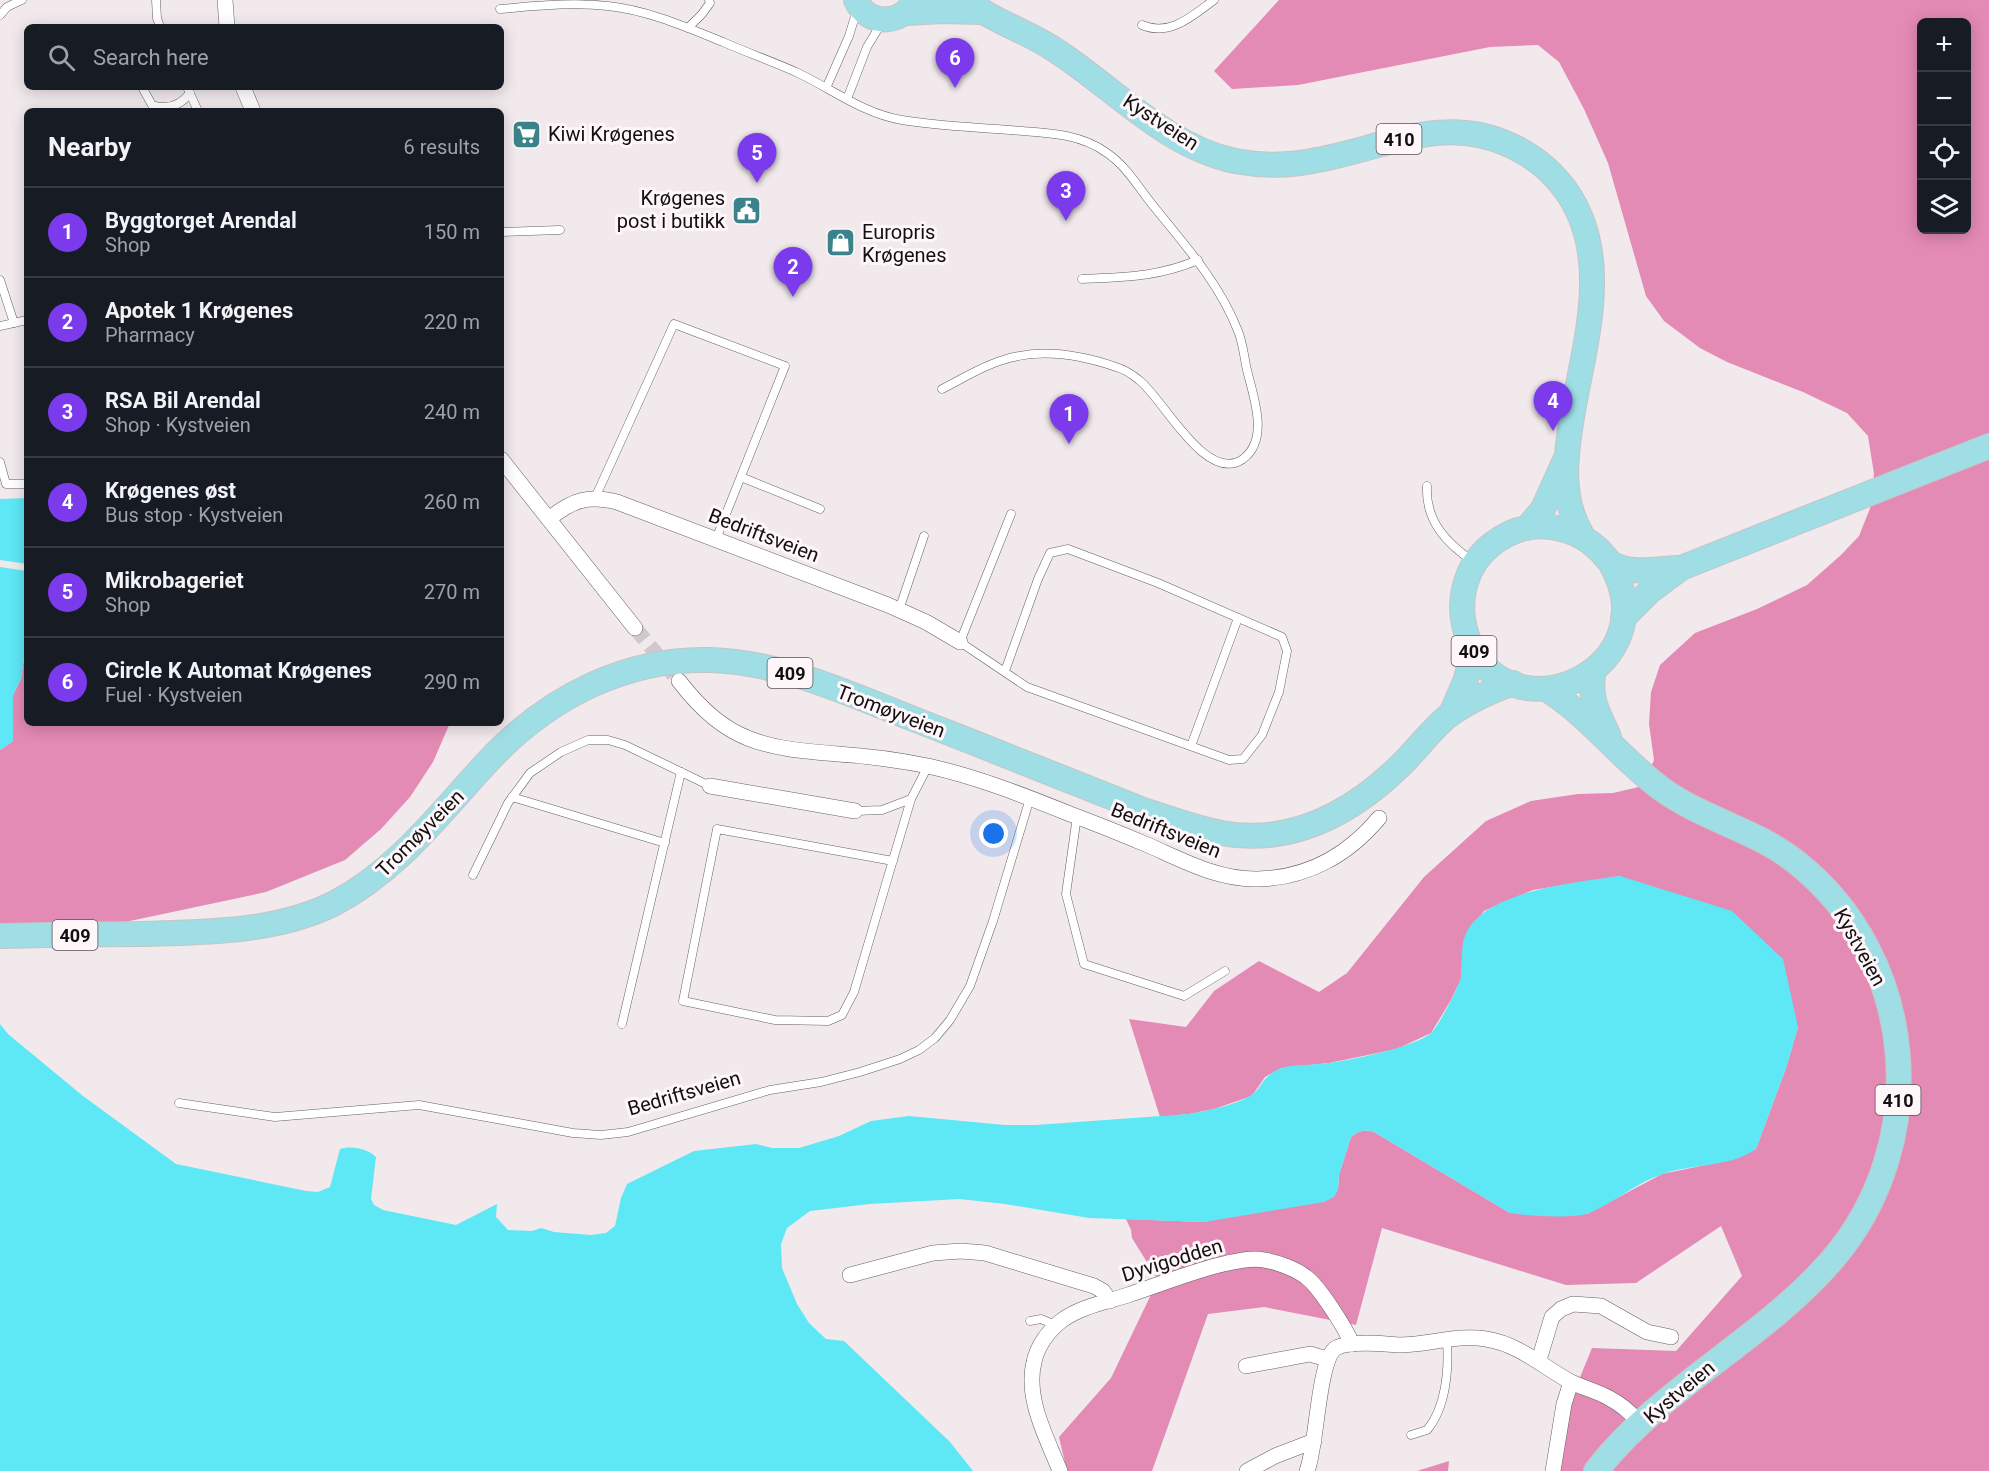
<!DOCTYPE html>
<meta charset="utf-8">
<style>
body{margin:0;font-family:Roboto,sans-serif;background:#242831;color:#f1f3f6}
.controls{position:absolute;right:18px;top:18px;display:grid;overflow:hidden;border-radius:9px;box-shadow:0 3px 15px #0003}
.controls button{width:54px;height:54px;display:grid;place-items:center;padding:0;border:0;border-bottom:2px solid #363941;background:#171b24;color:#f1f3f6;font:30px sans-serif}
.you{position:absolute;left:994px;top:834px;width:21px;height:21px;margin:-15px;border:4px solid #fff;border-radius:50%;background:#1a73e8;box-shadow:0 0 0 9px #1a73e833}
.badge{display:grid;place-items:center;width:39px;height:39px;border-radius:50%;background:#7c3aed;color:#fff;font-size:20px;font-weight:700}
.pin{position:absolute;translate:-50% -50px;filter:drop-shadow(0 2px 3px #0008)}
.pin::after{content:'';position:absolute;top:32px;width:21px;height:18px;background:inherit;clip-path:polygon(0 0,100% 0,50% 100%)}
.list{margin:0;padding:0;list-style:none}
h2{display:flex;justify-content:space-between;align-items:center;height:78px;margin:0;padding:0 24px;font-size:26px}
h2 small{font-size:20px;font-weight:400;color:#9ea1a6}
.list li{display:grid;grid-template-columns:39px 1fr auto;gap:18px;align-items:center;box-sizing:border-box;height:90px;padding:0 24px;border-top:2px solid #363941}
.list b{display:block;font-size:22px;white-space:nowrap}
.list p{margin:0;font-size:20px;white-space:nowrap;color:#9ea1a6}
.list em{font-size:20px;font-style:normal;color:#9ea1a6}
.icon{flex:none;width:33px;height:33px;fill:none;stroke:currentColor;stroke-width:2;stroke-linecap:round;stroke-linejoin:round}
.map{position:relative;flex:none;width:1989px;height:1471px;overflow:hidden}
.search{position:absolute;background:#171b24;box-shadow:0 3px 15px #0003;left:24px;top:24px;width:480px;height:66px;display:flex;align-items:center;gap:15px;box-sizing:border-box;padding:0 21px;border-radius:9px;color:#9ea1a6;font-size:22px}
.panel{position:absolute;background:#171b24;box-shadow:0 3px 15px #0003;left:24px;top:108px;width:480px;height:618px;border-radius:9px}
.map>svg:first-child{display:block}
.forest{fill:#e38ab5;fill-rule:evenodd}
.water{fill:#5ee7f5}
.pier{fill:#f1e9ec}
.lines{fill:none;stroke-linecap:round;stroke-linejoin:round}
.street-tunnel{stroke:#d0c8cb;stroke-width:15;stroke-dasharray:15 8;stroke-linecap:butt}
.lane-casing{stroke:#665f62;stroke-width:9}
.street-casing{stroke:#665f62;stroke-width:16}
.primary-casing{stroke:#c6c5c6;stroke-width:26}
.lane{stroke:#fff;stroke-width:8}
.street{stroke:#fff;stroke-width:15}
.primary{stroke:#9fdee5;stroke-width:24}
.labels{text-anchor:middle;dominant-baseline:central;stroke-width:6;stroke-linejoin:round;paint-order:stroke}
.shield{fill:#fff6fa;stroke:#595456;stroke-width:1.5}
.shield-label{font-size:18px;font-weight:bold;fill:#120f10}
.street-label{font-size:20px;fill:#120f10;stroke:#fff6fa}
.poi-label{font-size:20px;fill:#120f10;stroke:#fff6fa;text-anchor:start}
</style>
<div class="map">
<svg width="1989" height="1471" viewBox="0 0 1989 1471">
<rect width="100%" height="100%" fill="#f1e9ec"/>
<!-- forest -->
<g class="forest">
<path d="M1279 0H1989V1471H1556L1574 1392 1592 1348 1676 1351 1742 1276 1721 1226 1636 1283 1566 1285 1382 1228 1356 1325 1264 1307 1208 1314 1152 1471H1067L1059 1437 1111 1378 1158 1280 1132 1238 1131 1230 1126 1219 1204 1222 1338 1190 1339 1175 1351 1137C1358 1131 1364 1129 1374 1132L1510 1213 1587 1214 1662 1174 1730 1160 1756 1149 1786 1068 1798 1027 1620 876 1533 890 1484 911 1464 939 1461 979 1451 1000 1431 1033 1397 1049 1329 1063 1281 1068 1265 1077 1254 1093 1249 1097 1214 1109 1189 1114 1160 1117 1129 1019 1186 1027 1214 991 1259 961 1319 992 1347 973 1424 877 1486 821 1531 801 1578 794 1613 793 1643 786 1654 760 1649 724 1651 692 1660 665 1695 633 1757 609 1807 585 1841 555 1859 536 1871 506 1874 474 1868 436 1847 413 1803 392 1727 362 1700 348 1664 321 1646 296 1608 163 1584 109 1559 62 1538 45 1490 47 1298 85 1232 89 1214 71ZM1922 22H1966V230H1922Z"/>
<polygon points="27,636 27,723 450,723 433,762 410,797 381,829 345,860 266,892 111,925 0,932 0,750 13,741 13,695 21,679"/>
<polygon points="1449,1461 1448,1471 1417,1471"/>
</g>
<!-- water -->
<g class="water">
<polygon points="27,498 27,636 21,679 13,695 13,741 0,750 0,499"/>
<path d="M1620 876 1732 911 1783 959 1798 1027 1786 1068 1756 1149C1729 1168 1693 1163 1663 1174 1637 1182 1614 1203 1589 1213 1575 1219 1526 1216 1510 1213L1374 1132C1365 1129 1358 1131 1351 1137L1339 1175 1338 1190 1334 1197 1324 1202 1204 1222 1089 1218 1005 1204 959 1199 870 1204 810 1211 787 1228 781 1244 782 1268 797 1304 809 1323 826 1339 844 1341 950 1442 973 1471H0V1024L8 1034 83 1096 176 1164 306 1191 318 1192 330 1187 340 1149C352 1145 368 1149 376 1157L371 1199 374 1205 383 1210 456 1225 497 1204 496 1217 508 1230 532 1231 541 1228 554 1232 591 1235 606 1233 615 1226 621 1198 627 1184 694 1151 756 1144 772 1148H799L839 1136 871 1121 909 1116 1005 1125H1036L1189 1114C1209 1110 1233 1106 1250 1096 1262 1089 1261 1077 1279 1069 1294 1063 1314 1066 1329 1063 1351 1060 1417 1047 1432 1032 1440 1023 1460 986 1461 976 1462 964 1461 950 1464 939 1477 891 1578 882 1620 876Z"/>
</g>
<!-- pier -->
<polygon class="pier" points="0,560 27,564 27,571 0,567"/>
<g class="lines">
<!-- street-tunnel -->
<polyline class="street-tunnel" points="635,628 679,681"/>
<defs>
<g id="lane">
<polyline points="156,0 157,18 160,27"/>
<path d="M500 9C536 6 572 2 608 6 647 10 686 27 723 42 748 53 774 62 798 73 832 89 864 114 902 120 937 126 974 127 1009 130 1043 133 1078 132 1107 153 1125 165 1137 185 1151 203 1183 243 1219 282 1238 331 1243 343 1244 357 1247 370 1253 396 1270 439 1243 459 1206 485 1163 398 1139 380 1133 375 1123 369 1116 367 1081 355 1039 348 1003 360 982 366 962 379 942 389"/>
<polyline points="0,15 7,7 22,0"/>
<path d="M1142 25C1170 37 1192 16 1214 0"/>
<polyline points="688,28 702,14 710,3 709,0"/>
<polyline points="827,86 849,36 857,10"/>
<path d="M142 87 152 105C167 110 180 106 190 93"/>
<polyline points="187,87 198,111"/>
<polyline points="847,99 867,47 881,24"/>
<polyline points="501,232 560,230"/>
<path d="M1082 279C1124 277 1158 277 1198 260"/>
<polyline points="0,280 14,323"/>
<polyline points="0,326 27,320"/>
<polyline points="0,462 6,484 27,484"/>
<polyline points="741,477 820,509"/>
<path d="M1427 486C1425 521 1447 544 1474 562"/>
<polyline points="595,498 674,324 785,366 716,539"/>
<polyline points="899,610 924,536"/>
<polyline points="1005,671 1038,579 1050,553 1068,549 1158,583 1282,637 1287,651 1279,692 1262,735 1243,759 1229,760 1027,687 960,642 1011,514"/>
<polyline points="1191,746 1238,618"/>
<polyline points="512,797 665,843"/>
<polyline points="855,811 882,810 911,799 928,766"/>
<polyline points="1077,816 1066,894 1084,964 1184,996 1225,971"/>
<polyline points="893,861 717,829 683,1001 775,1020 828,1021 842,1015 854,992 911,799"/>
<polyline points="473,875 508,803 530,773 561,752 588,740 608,740 625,745 710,786"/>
<polyline points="622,1024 681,772"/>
<polyline points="179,1103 275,1117 419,1105 573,1133 601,1135 628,1132 770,1090 821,1082 860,1072 900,1059 919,1050 935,1038 950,1020 970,986 993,921 1030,798"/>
<polyline points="1030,1321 1041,1319 1055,1325"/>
<path d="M1411 1435 1427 1430C1446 1408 1449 1369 1447 1341"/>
</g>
<g id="street">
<polyline points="225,0 227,27"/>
<polyline points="243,87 253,111"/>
<polyline points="501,459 635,628"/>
<path d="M549 519C572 500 588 495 617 502L888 605 926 622 960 642"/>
<path d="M679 681C727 743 764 748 838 754 868 756 898 760 928 766 977 777 1023 795 1070 814 1097 824 1124 835 1150 846 1184 861 1219 880 1258 879 1307 878 1348 855 1379 818"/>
<polyline points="710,786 855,811"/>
<polyline points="850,1275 933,1253 961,1251 985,1253 1094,1286 1103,1291 1110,1301"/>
<polyline points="1539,1360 1552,1317 1561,1309 1573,1304 1601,1306 1647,1332 1671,1337"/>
<polyline points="1246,1366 1310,1354 1327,1359"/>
<path d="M1060 1471C1047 1438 1025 1399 1034 1362 1037 1347 1048 1331 1061 1321 1079 1307 1106 1302 1128 1295 1158 1285 1188 1273 1219 1265 1232 1262 1251 1257 1264 1260 1277 1262 1296 1269 1306 1277 1319 1286 1346 1329 1352 1344"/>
<polyline points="1247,1471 1275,1456 1314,1441"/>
<path d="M1307 1471C1317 1447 1318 1359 1336 1348 1349 1340 1384 1344 1399 1345 1428 1345 1457 1334 1486 1339 1519 1344 1543 1367 1571 1382 1583 1388 1597 1391 1609 1398 1621 1404 1632 1414 1641 1424"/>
<polyline points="1553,1471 1564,1404 1571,1382"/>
</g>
<g id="primary">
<path d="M856 0C868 27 902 25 915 0"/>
<path d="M967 0C992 21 1024 30 1052 48 1111 85 1164 146 1235 161 1262 166 1290 166 1317 160 1384 148 1444 113 1512 146 1533 156 1553 172 1567 192 1613 259 1584 344 1572 417 1565 459 1560 499 1583 537"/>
<polyline points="906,13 943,11 981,12"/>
<polyline points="1527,528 1543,509 1564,462"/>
<path d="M1611 564C1669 666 1518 739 1471 646 1461 624 1459 602 1467 579 1476 552 1503 531 1531 527 1555 524 1580 532 1598 549 1603 553 1608 562 1614 565 1634 575 1659 568 1681 568"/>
<polyline points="1623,618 1650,591 1681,568 1989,446"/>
<path d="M1594 670C1588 698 1598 712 1609 737"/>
<path d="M1546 689C1590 716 1621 760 1663 790 1705 820 1756 830 1796 862 1918 958 1933 1143 1832 1260 1763 1340 1661 1387 1596 1471"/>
<polyline points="1451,714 1466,679 1473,650"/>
<path d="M0 936C47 935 93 934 140 934 203 932 274 933 333 904 401 869 443 808 495 754 552 696 627 658 710 660 782 662 849 694 916 720 993 750 1070 781 1146 811 1171 819 1195 828 1221 833 1293 846 1354 812 1404 762 1419 747 1435 725 1452 713 1471 700 1491 691 1513 683"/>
</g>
</defs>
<!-- lane casing -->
<use href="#lane" class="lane-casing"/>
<!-- street casing -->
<use href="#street" class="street-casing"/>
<!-- primary casing -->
<use href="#primary" class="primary-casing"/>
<!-- lane -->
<use href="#lane" class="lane"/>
<!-- street -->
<use href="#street" class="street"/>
<!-- primary -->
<use href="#primary" class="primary"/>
</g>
<!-- icons -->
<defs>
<symbol id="supermarket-square" viewBox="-11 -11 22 22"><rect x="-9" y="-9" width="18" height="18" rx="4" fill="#3b838a" stroke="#fff6fa"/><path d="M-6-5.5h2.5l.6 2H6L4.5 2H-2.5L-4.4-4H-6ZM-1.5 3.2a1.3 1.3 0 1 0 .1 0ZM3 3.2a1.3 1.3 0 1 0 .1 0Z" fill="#fff"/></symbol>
<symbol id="civic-square" viewBox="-11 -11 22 22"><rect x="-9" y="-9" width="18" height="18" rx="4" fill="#3b838a" stroke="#fff6fa"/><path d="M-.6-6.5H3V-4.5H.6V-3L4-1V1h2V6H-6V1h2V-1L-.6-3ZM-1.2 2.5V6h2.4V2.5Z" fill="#fff"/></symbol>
<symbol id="shop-square" viewBox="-11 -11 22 22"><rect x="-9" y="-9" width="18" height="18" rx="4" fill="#3b838a" stroke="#fff6fa"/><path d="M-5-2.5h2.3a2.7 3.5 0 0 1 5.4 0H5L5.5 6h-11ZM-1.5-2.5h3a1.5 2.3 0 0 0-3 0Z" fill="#fff"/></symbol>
</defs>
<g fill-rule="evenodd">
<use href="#supermarket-square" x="510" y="118" width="33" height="33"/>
<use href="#civic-square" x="730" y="194" width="33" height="33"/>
<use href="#shop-square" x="824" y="226" width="33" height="33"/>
</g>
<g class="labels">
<!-- shield labels -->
<g class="shield">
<rect x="1376.5" y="124" width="45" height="30" rx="4.5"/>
<rect x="1451.5" y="636" width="45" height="30" rx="4.5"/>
<rect x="767.5" y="658" width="45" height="30" rx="4.5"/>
<rect x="52.5" y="920" width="45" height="30" rx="4.5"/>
<rect x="1875.5" y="1085" width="45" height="30" rx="4.5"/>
</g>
<g class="shield-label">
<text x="1399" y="139">410</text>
<text x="1474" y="651">409</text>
<text x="790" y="673">409</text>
<text x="75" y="935">409</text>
<text x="1898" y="1100">410</text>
</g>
<!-- street labels -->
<g class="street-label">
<text transform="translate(1161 122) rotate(33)">Kystveien</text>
<text transform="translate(764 535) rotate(21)">Bedriftsveien</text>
<text transform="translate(891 711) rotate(21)">Tromøyveien</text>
<text transform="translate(1166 830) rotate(22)">Bedriftsveien</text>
<text transform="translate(420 833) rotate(-45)">Tromøyveien</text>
<text transform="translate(1860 947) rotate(61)">Kystveien</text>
<text transform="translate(684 1093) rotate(-16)">Bedriftsveien</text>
<text transform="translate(1172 1260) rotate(-17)">Dyvigodden</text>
<text transform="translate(1679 1392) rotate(-40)">Kystveien</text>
</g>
<!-- poi labels -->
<g class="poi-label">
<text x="548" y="134">Kiwi Krøgenes</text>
<text x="725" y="198" text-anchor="end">Krøgenes<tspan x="725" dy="23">post i butikk</tspan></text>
<text x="862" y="232">Europris<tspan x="862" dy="23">Krøgenes</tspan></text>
</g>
</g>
</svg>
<div class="controls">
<button>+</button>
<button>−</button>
<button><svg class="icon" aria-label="locate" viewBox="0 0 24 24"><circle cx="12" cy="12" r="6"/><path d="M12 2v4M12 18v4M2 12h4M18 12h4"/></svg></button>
<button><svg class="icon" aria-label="layers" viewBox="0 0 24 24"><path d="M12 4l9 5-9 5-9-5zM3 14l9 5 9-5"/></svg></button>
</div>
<div class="you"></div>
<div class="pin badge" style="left:1069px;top:444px">1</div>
<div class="pin badge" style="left:793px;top:297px">2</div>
<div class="pin badge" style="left:1066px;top:221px">3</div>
<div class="pin badge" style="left:1553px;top:431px">4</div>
<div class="pin badge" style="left:757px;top:183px">5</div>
<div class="pin badge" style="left:955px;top:88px">6</div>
<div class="search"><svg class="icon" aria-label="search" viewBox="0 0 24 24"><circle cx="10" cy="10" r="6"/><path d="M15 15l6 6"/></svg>Search here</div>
<section class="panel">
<h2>Nearby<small>6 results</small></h2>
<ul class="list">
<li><span class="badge">1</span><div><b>Byggtorget Arendal</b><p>Shop</p></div><em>150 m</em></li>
<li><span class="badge">2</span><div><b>Apotek 1 Krøgenes</b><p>Pharmacy</p></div><em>220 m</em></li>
<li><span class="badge">3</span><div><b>RSA Bil Arendal</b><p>Shop · Kystveien</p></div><em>240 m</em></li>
<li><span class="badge">4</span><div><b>Krøgenes øst</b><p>Bus stop · Kystveien</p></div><em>260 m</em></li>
<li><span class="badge">5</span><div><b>Mikrobageriet</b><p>Shop</p></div><em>270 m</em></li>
<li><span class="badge">6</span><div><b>Circle K Automat Krøgenes</b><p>Fuel · Kystveien</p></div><em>290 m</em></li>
</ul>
</section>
</div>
